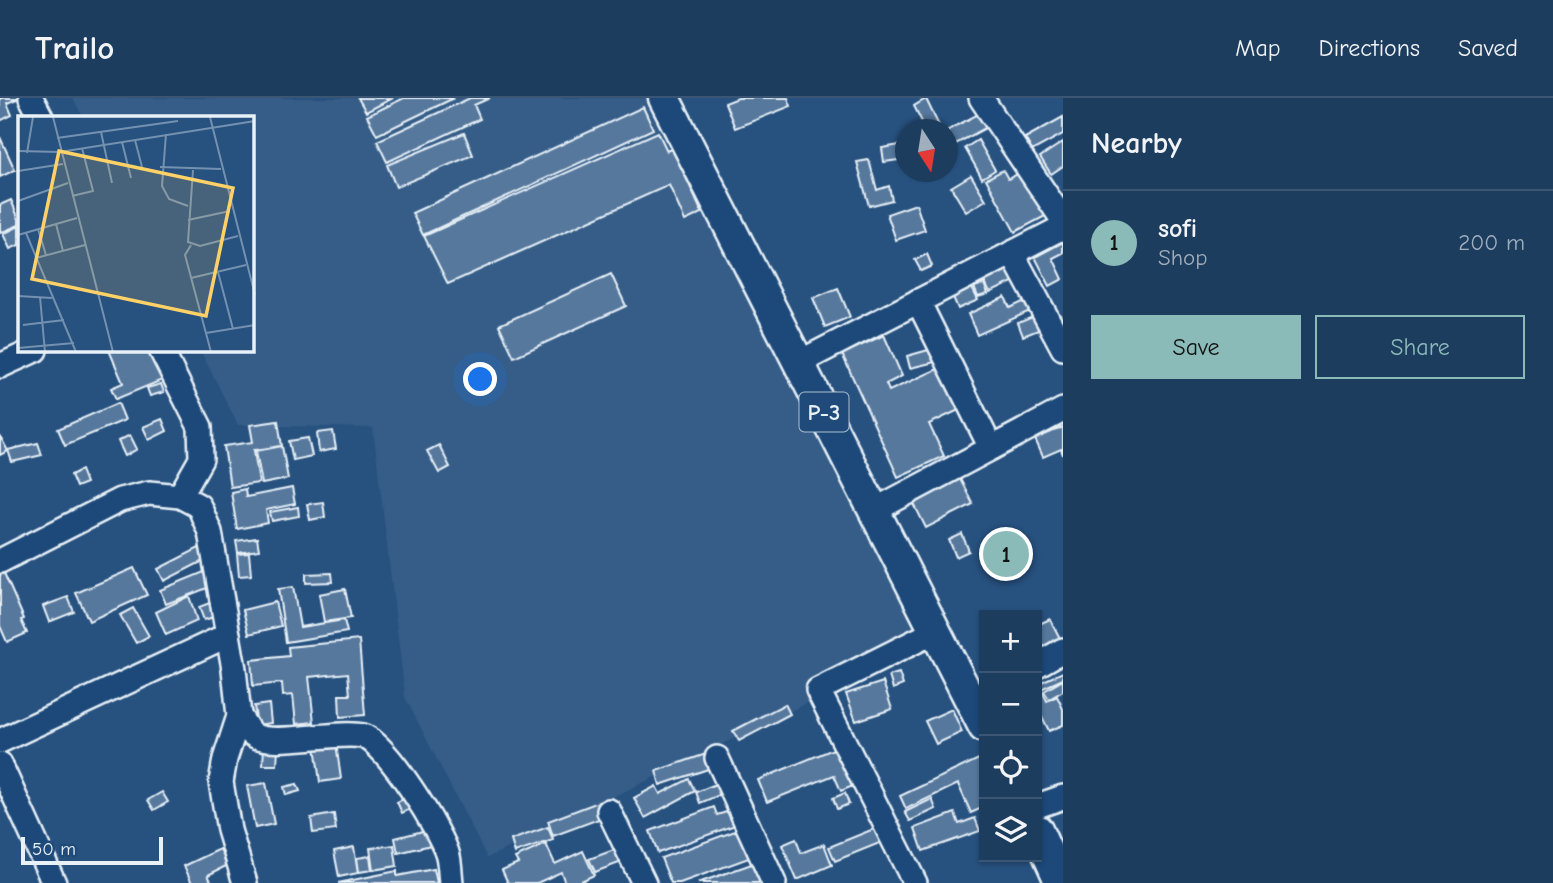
<!DOCTYPE html>
<meta charset="utf-8">
<style>
body{margin:0;font-family:"Comic Neue",sans-serif;background:#2a4868;color:#f1f3f6}
.controls{position:absolute;right:21px;bottom:21px;display:grid;overflow:hidden;border-radius:0px;box-shadow:0 2px 5px #0004}
.controls button{width:63px;height:63px;display:grid;place-items:center;padding:0;border:0;border-bottom:2px solid #3b5674;background:#1d3d5f;color:#f1f3f6;font:35px sans-serif}
.compass{position:absolute;left:895px;top:21px;width:63px;height:63px;border-radius:50%;background:#1d3d5f;box-shadow:0 2px 5px #0004;rotate:168deg}
.scale{position:absolute;left:21px;bottom:18px;width:142px;box-sizing:border-box;padding-left:7px;border:4px solid #e8f1f8;border-top:0;font-size:19px;line-height:24px;white-space:nowrap;color:#e8f1f8;-webkit-text-stroke:5px #1f4a7a;paint-order:stroke}
.you{position:absolute;left:481px;top:282px;width:24px;height:24px;margin:-18px;border:5px solid #fff;border-radius:50%;background:#1a73e8;box-shadow:0 0 0 10px #1a73e833}
.badge{display:grid;place-items:center;width:46px;height:46px;border-radius:50%;background:#8bbbb9;color:#111;font-size:23px;font-weight:700}
.pin{position:absolute;translate:-50% -50%;border:4px solid #fff;box-shadow:0 2px 7px #0006}
.list{margin:0;padding:0;list-style:none}
h2{display:flex;justify-content:space-between;align-items:center;height:91px;margin:0;padding:0 28px;font-size:30px}
h2 small{font-size:23px;font-weight:400;color:#a0aebd}
.list li{display:grid;grid-template-columns:46px 1fr auto;gap:21px;align-items:center;box-sizing:border-box;height:105px;padding:0 28px;border-top:2px solid #3b5674}
.list b{display:block;font-size:26px;white-space:nowrap}
.list p{margin:0;font-size:23px;white-space:nowrap;color:#a0aebd}
.list em{font-size:23px;font-style:normal;color:#a0aebd}
.actions{display:flex;gap:14px;padding:21px 28px}
.actions a{flex:1;padding:16px 0;border:2px solid #8bbbb9;border-radius:0px;text-align:center;font-size:24px;color:#8bbbb9}
.actions .main{background:#8bbbb9;color:#111}
.icon{flex:none;width:38px;height:38px;fill:none;stroke:currentColor;stroke-width:2;stroke-linecap:round;stroke-linejoin:round}
.map{position:relative;flex:none;width:1063px;height:785px;overflow:hidden}
header{display:flex;align-items:center;gap:42px;box-sizing:border-box;height:98px;padding:0 35px;background:#1d3d5f;border-bottom:2px solid #3b5674}
header strong{font-size:33px}
nav{display:flex;gap:38px;margin-inline-start:auto;font-size:24px}
main{display:flex}
aside{flex:1;background:#1d3d5f}
.map>svg:first-child{display:block}
.built{fill:#355d88}
.building{fill:#57789d;stroke:#e8f1f8;stroke-width:2}
.lines{fill:none;stroke-linecap:round;stroke-linejoin:round}
.minor-casing{stroke:#e8f1f8;stroke-width:28}
.major-casing{stroke:#e8f1f8;stroke-width:35}
.minor{stroke:#1f4a7a;stroke-width:23}
.major{stroke:#1f4a7a;stroke-width:30}
.labels{text-anchor:middle;dominant-baseline:central;stroke-width:6;stroke-linejoin:round;paint-order:stroke}
.shield{fill:#1f4a7a;stroke:#acbfd2;stroke-width:2}
.shield-label{font-size:23px;font-weight:bold;fill:#e8f1f8}
.inset-road{fill:none;stroke:#7491af;stroke-width:2}
.view{fill:#ffd166;fill-opacity:0.15;stroke:#ffd166;stroke-width:3.5}
.inset-edge{fill:none;stroke:#e8f1f8;stroke-width:3.5}
</style>
<header>
<strong>Trailo</strong>
<nav><a>Map</a><a>Directions</a><a>Saved</a></nav>
</header>
<main>
<div class="map">
<svg width="1063" height="785" viewBox="0 0 1063 785">
<rect width="100%" height="100%" fill="#27517f"/>
<filter id="ink" filterUnits="userSpaceOnUse"><feTurbulence type="fractalNoise" baseFrequency=".0143" numOctaves="2"/><feDisplacementMap in="SourceGraphic" scale="14" xChannelSelector="R" yChannelSelector="G"/><feConvolveMatrix kernelMatrix="1 2 1 2 8 2 1 2 1" color-interpolation-filters="sRGB"/></filter>
<g filter="url(#ink)">
<!-- built -->
<polygon class="built" points="73,0 666,0 931,545 487,760 405,599 373,330 238,327 200,252 252,252 252,19 83,19"/>
<!-- building -->
<g class="building">
<polygon points="0,0 19,0 7,5 12,17 0,23"/>
<polygon points="358,0 393,0 366,14"/>
<polygon points="404,0 454,0 377,37 367,18"/>
<polygon points="470,0 490,0 474,7 480,21 387,64 377,43"/>
<polygon points="738,0 788,0 791,8 735,30 725,5"/>
<polygon points="926,1 941,32 926,32 914,8"/>
<polygon points="643,9 653,31 423,137 412,115"/>
<polygon points="984,13 991,27 954,47 952,43 948,45 948,32"/>
<polygon points="1063,19 1063,36 1032,53 1025,40"/>
<polygon points="658,34 667,53 673,50 702,115 685,123 669,87 448,186 424,138"/>
<polygon points="464,35 473,57 396,89 387,67"/>
<polygon points="0,39 15,72 0,79"/>
<polygon points="978,42 995,72 982,80 965,50"/>
<polygon points="1063,44 1063,68 1051,76 1040,59"/>
<polygon points="906,46 906,61 884,64 882,50"/>
<polygon points="869,62 877,92 889,88 892,102 869,108 857,64"/>
<polygon points="1027,71 1051,115 1015,134 986,81 1003,72 1008,81"/>
<polygon points="971,77 986,102 966,114 951,89"/>
<polygon points="11,102 19,121 19,127 0,135 0,107"/>
<polygon points="916,106 925,132 896,142 887,116"/>
<polygon points="19,128 19,147 10,151 3,136"/>
<polygon points="1063,144 1063,155 1053,160 1063,181 1050,188 1035,159"/>
<polygon points="927,156 932,168 921,173 915,162"/>
<polygon points="1014,169 1019,181 990,195 984,183"/>
<polygon points="611,176 626,208 514,259 499,227"/>
<polygon points="984,186 988,196 978,199 974,189"/>
<polygon points="838,190 850,219 825,229 813,200"/>
<polygon points="972,190 978,202 958,211 953,199"/>
<polygon points="1005,199 1010,210 1025,203 1030,213 977,237 968,216"/>
<polygon points="1035,218 1041,231 1023,238 1018,225"/>
<polygon points="884,237 902,278 886,286 889,293 942,269 959,312 929,326 944,358 898,379 842,256"/>
<polygon points="932,251 935,264 910,270 907,258"/>
<polygon points="109,252 158,252 167,280 116,301 111,290 123,285"/>
<polygon points="161,286 164,294 150,298 147,290"/>
<polygon points="118,305 125,322 65,347 58,331"/>
<polygon points="162,321 167,333 149,342 143,329"/>
<polygon points="278,323 282,348 254,352 259,385 230,389 224,348 253,344 250,327"/>
<polygon points="1063,329 1063,357 1061,351 1043,359 1035,341"/>
<polygon points="333,333 336,351 319,354 317,335"/>
<polygon points="130,337 137,351 125,358 118,343"/>
<polygon points="0,338 8,353 0,357"/>
<polygon points="308,340 312,358 293,362 289,343"/>
<polygon points="38,345 42,357 12,364 8,352"/>
<polygon points="439,347 450,369 439,375 427,353"/>
<polygon points="282,348 288,381 262,386 256,353"/>
<polygon points="81,372 86,385 76,389 71,377"/>
<polygon points="960,381 973,406 926,430 913,404"/>
<polygon points="292,390 295,406 266,412 268,425 237,431 231,394 245,391 246,399"/>
<polygon points="323,404 325,419 310,422 307,406"/>
<polygon points="298,409 299,418 272,423 270,414"/>
<polygon points="962,436 969,453 956,459 949,442"/>
<polygon points="257,440 259,452 238,455 236,443"/>
<polygon points="199,450 205,462 164,483 158,471"/>
<polygon points="249,455 251,477 239,478 237,456"/>
<polygon points="134,470 147,497 89,523 76,495"/>
<polygon points="204,474 210,489 166,506 160,492"/>
<polygon points="4,475 24,521 21,522 27,535 7,544 0,528 0,477"/>
<polygon points="332,475 333,484 306,485 306,476"/>
<polygon points="293,489 300,529 344,522 347,534 286,544 278,491"/>
<polygon points="345,491 351,520 324,524 319,496"/>
<polygon points="189,498 197,523 166,537 156,514"/>
<polygon points="68,499 74,514 49,524 43,508"/>
<polygon points="212,504 217,518 204,522 199,509"/>
<polygon points="275,504 281,528 249,536 243,512"/>
<polygon points="133,510 149,538 136,545 120,517"/>
<polygon points="1050,521 1063,546 1037,559 1037,527"/>
<polygon points="359,542 365,617 340,619 339,597 350,597 348,575 309,579 314,624 296,626 293,597 283,598 282,585 253,588 251,562 289,558 288,549"/>
<polygon points="1063,574 1063,581 1041,591 1047,603 1057,598 1063,611 1063,627 1049,633 1037,608 1037,586"/>
<polygon points="899,575 903,587 893,591 889,578"/>
<polygon points="1063,582 1063,593 1049,601 1044,593"/>
<polygon points="883,584 892,611 856,623 846,596"/>
<polygon points="269,606 271,625 257,627 254,608"/>
<polygon points="785,606 790,616 739,643 733,633"/>
<polygon points="952,611 962,634 936,646 925,623"/>
<polygon points="336,645 341,681 320,684 315,648"/>
<polygon points="264,649 278,650 277,667 263,667"/>
<polygon points="838,649 853,688 841,693 834,677 767,704 758,682"/>
<polygon points="709,655 714,669 660,687 656,673"/>
<polygon points="983,659 984,709 971,715 958,686 906,711 900,698"/>
<polygon points="689,681 695,693 645,720 634,700 656,688 660,696"/>
<polygon points="723,683 727,694 700,705 696,694"/>
<polygon points="266,685 274,726 255,730 247,688"/>
<polygon points="297,686 300,693 286,697 284,689"/>
<polygon points="162,694 168,704 154,712 148,702"/>
<polygon points="845,695 849,706 837,711 833,700"/>
<polygon points="410,698 415,709 402,715 397,704"/>
<polygon points="932,701 936,711 910,723 905,714"/>
<polygon points="601,703 607,718 553,738 548,723"/>
<polygon points="714,709 717,717 736,711 741,725 658,755 650,733"/>
<polygon points="955,715 959,726 975,720 980,733 923,753 915,730"/>
<polygon points="334,716 336,732 313,735 311,720"/>
<polygon points="881,728 887,742 835,763 829,749"/>
<polygon points="548,729 553,742 515,755 511,742"/>
<polygon points="746,729 757,757 680,785 671,785 661,760"/>
<polygon points="427,732 431,747 398,755 395,740"/>
<polygon points="796,741 801,755 824,746 832,767 797,782 782,747"/>
<polygon points="546,746 555,766 583,753 594,777 577,785 565,785 561,774 537,785 508,785 502,772 518,765 515,760"/>
<polygon points="394,747 397,768 373,772 370,750"/>
<polygon points="625,748 630,761 595,774 589,761"/>
<polygon points="354,749 358,775 339,779 334,753"/>
<polygon points="220,751 228,767 208,777 212,785 192,785 184,768"/>
<polygon points="370,758 372,772 359,774 357,760"/>
<polygon points="760,763 768,785 698,785"/>
<polygon points="434,771 437,785 338,785 397,773 397,778"/>
</g>
<g class="lines">
<defs>
<g id="minor">
<polyline points="31,0 41,19"/>
<polyline points="981,0 1063,122"/>
<polyline points="1012,155 1063,250"/>
<polyline points="918,203 991,350"/>
<polyline points="161,252 200,329 201,361 180,398"/>
<polyline points="798,265 1063,129"/>
<polyline points="0,268 35,252"/>
<polyline points="875,412 1063,312"/>
<polyline points="0,463 120,402 149,395 180,398 199,408 210,434 234,571 239,618 225,661 221,684 229,732 245,785"/>
<polyline points="1037,567 1063,552"/>
<path d="M239 618C243 623 247 632 252 636 270 650 337 632 363 638 385 643 443 736 448 758 450 767 450 776 451 785"/>
<polyline points="0,643 228,537"/>
<polyline points="717,660 774,785"/>
<polyline points="0,666 54,785"/>
<polyline points="1037,708 1063,699"/>
<polyline points="609,713 644,785"/>
<polyline points="915,785 818,592 936,533"/>
</g>
<g id="major">
<polyline points="664,0 984,629"/>
<polyline points="1037,732 1061,785"/>
</g>
</defs>
<!-- minor casing -->
<use href="#minor" class="minor-casing"/>
<!-- major casing -->
<use href="#major" class="major-casing"/>
<!-- minor -->
<use href="#minor" class="minor"/>
<!-- major -->
<use href="#major" class="major"/>
</g>
</g>
<g class="labels">
<!-- shield labels -->
<rect class="shield" x="799.5" y="294.5" width="49" height="39" rx="5"/>
<g class="shield-label">
<text x="824" y="314">P-3</text>
</g>
</g>
<!-- overview -->
<g transform="translate(18 18)">
<rect width="236" height="236" fill="#27517f"/>
<path class="inset-road" d="M35 1 95 236M192 1 237 179M83 16 94 67M148 18 144 70 151 83 170 90M39 22 160 5M117 24 124 51M104 26 113 62M0 35 42 36 237 5M9 37 15 1M142 51 203 53M175 54 170 126 182 130 220 120M0 55 45 48M54 80 75 75 64 32M0 85 50 67M170 104 212 95M38 108 45 135M20 113 28 139M8 117 58 236M0 119 59 102M173 129 167 139 193 236M18 142 67 129M200 156 215 213M173 162 228 149M0 180 34 182M22 181 27 236M5 209 46 204M188 217 237 209M0 232 56 227"/>
<path class="view" d="M41 35 215 72 188 200 14 163Z"/>
<rect width="236" height="236" class="inset-edge"/>
</g>
</svg>
<div class="controls">
<button>+</button>
<button>−</button>
<button><svg class="icon" aria-label="locate" viewBox="0 0 24 24"><circle cx="12" cy="12" r="6"/><path d="M12 2v4M12 18v4M2 12h4M18 12h4"/></svg></button>
<button><svg class="icon" aria-label="layers" viewBox="0 0 24 24"><path d="M12 4l9 5-9 5-9-5zM3 14l9 5 9-5"/></svg></button>
</div>
<svg class="compass" viewBox="-18 -18 36 36"><path d="M0-13l5 13h-10z" fill="#e53935"/><path d="M0 13l5-13h-10z" fill="#a0aebd"/></svg>
<div class="scale">50 m</div>
<div class="you"></div>
<div class="pin badge" style="left:1006px;top:456px">1</div>
</div>
<aside>
<h2>Nearby<small></small></h2>
<ul class="list">
<li><span class="badge">1</span><div><b>sofi</b><p>Shop</p></div><em>200 m</em></li>
</ul>
<div class="actions"><a class="main">Save</a><a>Share</a></div>
</aside>
</main>
